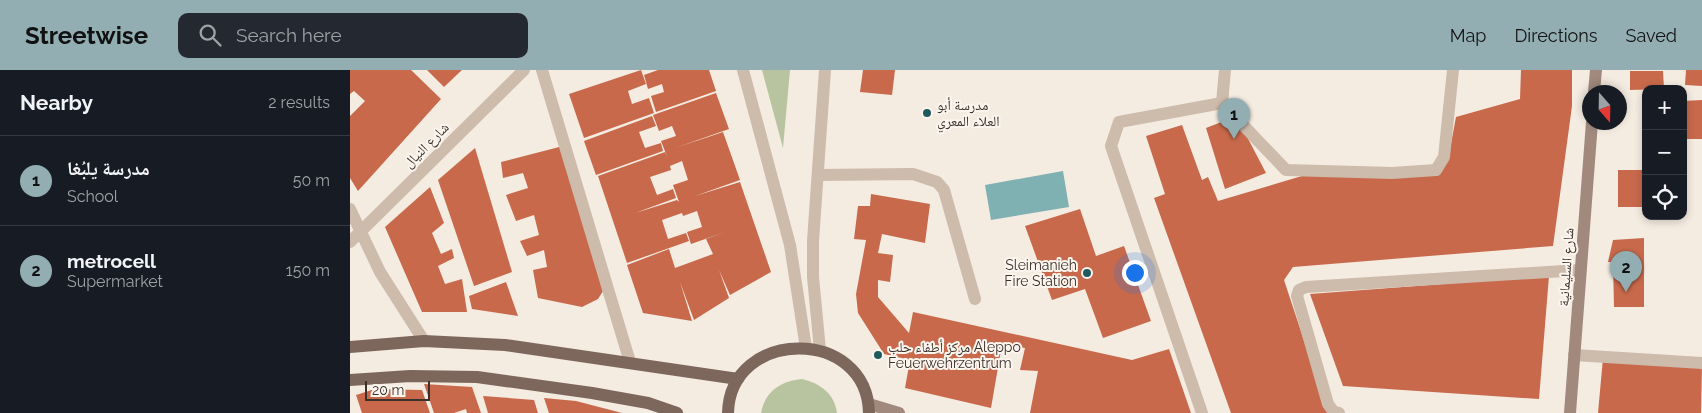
<!DOCTYPE html>
<meta charset="utf-8">
<style>
body{margin:0;font-family:Raleway,"Noto Naskh Arabic",sans-serif;background:#242831;color:#f1f3f6}
.controls{position:absolute;right:15px;top:15px;display:grid;overflow:hidden;border-radius:10px;box-shadow:0 2px 8px #0003}
.controls button{width:45px;height:45px;display:grid;place-items:center;padding:0;border:0;border-bottom:1px solid #363941;background:#171b24;color:#f1f3f6;font:25px sans-serif}
.compass{position:absolute;left:1232px;top:15px;width:45px;height:45px;border-radius:50%;background:#171b24;box-shadow:0 2px 8px #0003;rotate:160deg}
.scale{position:absolute;left:15px;bottom:12px;width:65px;box-sizing:border-box;padding-left:5px;border:2px solid #3b302b;border-top:0;font-size:14px;line-height:18px;white-space:nowrap;color:#3b302b;-webkit-text-stroke:4px #fbf5ee;paint-order:stroke}
.you{position:absolute;left:784px;top:202px;width:18px;height:18px;margin:-12px;border:4px solid #fff;border-radius:50%;background:#1a73e8;box-shadow:0 0 0 8px #1a73e833}
.badge{display:grid;place-items:center;width:32px;height:32px;border-radius:50%;background:#92aeb2;color:#111;font-size:16px;font-weight:700}
.pin{position:absolute;translate:-50% -41px;filter:drop-shadow(0 1px 2px #0008)}
.pin::after{content:'';position:absolute;top:26px;width:18px;height:15px;background:inherit;clip-path:polygon(0 0,100% 0,50% 100%)}
.list{margin:0;padding:0;list-style:none}
h2{display:flex;justify-content:space-between;align-items:center;height:65px;margin:0;padding:0 20px;font-size:21px}
h2 small{font-size:16px;font-weight:400;color:#9ea1a6}
.list li{display:grid;grid-template-columns:32px 1fr auto;gap:15px;align-items:center;box-sizing:border-box;height:90px;padding:0 20px;border-top:1px solid #363941}
.list b{display:block;font-size:19px;white-space:nowrap}
.list p{margin:0;font-size:16px;white-space:nowrap;color:#9ea1a6}
.list em{font-size:16px;font-style:normal;color:#9ea1a6}
.icon{flex:none;width:28px;height:28px;fill:none;stroke:currentColor;stroke-width:2;stroke-linecap:round;stroke-linejoin:round}
.map{position:relative;flex:none;width:1352px;height:343px;overflow:hidden}
header{display:flex;align-items:center;gap:30px;box-sizing:border-box;height:70px;padding:0 25px;background:#92aeb2;color:#111}
header strong{font-size:24px}
nav{display:flex;gap:28px;margin-inline-start:auto;font-size:18px}
.search{width:350px;height:45px;background:#242831;display:flex;align-items:center;gap:12px;box-sizing:border-box;padding:0 18px;border-radius:10px;color:#9ea1a6;font-size:19px}
main{display:flex}
aside{flex:1;background:#171b24}
.map>svg:first-child{display:block}
.green{fill:#b8c4a0}
.water{fill:#7fb0b2}
.building{fill:#c8694b;fill-rule:evenodd}
.lines{fill:none;stroke-linecap:round;stroke-linejoin:round}
.service{stroke:#cdbbac;stroke-width:12}
.minor{stroke:#cdbbac;stroke-width:12}
.secondary{stroke:#a18a7d;stroke-width:12}
.primary{stroke:#7d675c;stroke-width:12}
.poi-dot{fill:#1f5a5e;stroke:#fbf5ee;stroke-width:2}
.labels{text-anchor:middle;dominant-baseline:central;stroke-width:4;stroke-linejoin:round;paint-order:stroke}
.poi-label{font-size:14px;fill:#3b302b;stroke:#fbf5ee;text-anchor:start}
.street-label{font-size:14px;fill:#3b302b;stroke:#fbf5ee}
</style>
<header>
<strong>Streetwise</strong>
<div class="search"><svg class="icon" aria-label="search" viewBox="0 0 24 24"><circle cx="10" cy="10" r="6"/><path d="M15 15l6 6"/></svg>Search here</div>
<nav><a>Map</a><a>Directions</a><a>Saved</a></nav>
</header>
<main>
<aside>
<h2>Nearby<small>2 results</small></h2>
<ul class="list">
<li><span class="badge">1</span><div><b>مدرسة يلبُغا</b><p>School</p></div><em>50 m</em></li>
<li><span class="badge">2</span><div><b>metrocell</b><p>Supermarket</p></div><em>150 m</em></li>
</ul>
</aside>
<div class="map">
<svg width="1352" height="343" viewBox="0 0 1352 343">
<rect width="100%" height="100%" fill="#f4ebe1"/>
<!-- green -->
<g class="green">
<polygon points="412,0 440,0 433,78"/>
<path d="M452 309C471 314 484 323 487 343H411C415 321 431 311 452 309Z"/>
</g>
<!-- water -->
<polygon class="water" points="713,101 719,137 641,150 635,115"/>
<!-- building -->
<g class="building">
<polygon points="0,0 61,0 91,29 8,121 0,108 0,46 15,31 4,21 0,24"/>
<polygon points="77,0 112,0 94,17"/>
<polygon points="291,0 296,14 278,21 282,34 299,28 304,43 234,68 219,24"/>
<polygon points="308,0 359,0 366,21 306,42 301,26 314,22 312,14 298,19 294,5"/>
<polygon points="513,0 545,0 542,25 510,22"/>
<polygon points="1171,0 1222,0 1222,36 1203,176 943,197 934,210 978,343 881,343 804,128 815,124 796,66 832,55 852,110 858,107 868,131 962,103 1076,105 1098,90 1106,47 1170,29"/>
<polygon points="1336,0 1352,0 1352,16 1335,15"/>
<polygon points="1280,1 1313,1 1314,19 1280,20"/>
<path d="M366 23 379 59 325 78 373 62 390 110 345 126 390 112 421 202 380 225 369 200 379 228 344 250 330 212 342 251 293 243 277 195 319 179 325 198 363 184 356 169 375 162 341 174 337 162 352 157 347 141 333 146 332 143 312 150 318 169 336 163 339 171 277 193 248 106 315 82 318 89 311 71 326 66 322 56 309 61 303 45ZM332 91 338 110 323 115 329 132 327 130 285 143 326 128 323 119 307 125 300 107 321 100 320 96Z"/>
<polygon points="1352,30 1352,69 1333,69 1333,31"/>
<polygon points="302,46 306,56 289,62 295,78 311,73 313,81 246,105 234,71"/>
<polygon points="874,51 894,61 916,103 875,119 856,58"/>
<polygon points="213,76 253,221 248,229 232,237 188,228 183,200 197,197 194,180 177,186 170,171 189,165 184,145 166,151 156,125 178,118 173,103 153,108 151,92"/>
<polygon points="125,78 162,202 124,216 88,110"/>
<rect x="1268" y="100" width="28" height="37"/>
<polygon points="80,117 94,153 82,163 91,184 102,179 104,188 88,196 95,214 112,209 117,242 72,242 35,157"/>
<polygon points="521,124 580,134 575,173 532,164 528,183 543,185 540,212 528,210 528,227 559,263 563,242 782,290 819,279 841,343 680,343 688,301 670,300 675,278 652,274 641,338 555,318 560,290 534,284 508,243 506,224 516,170 504,169 508,136 520,136"/>
<polygon points="730,139 746,186 774,176 801,251 753,268 735,219 702,230 675,156"/>
<polygon points="1294,168 1294,237 1264,237 1263,192 1258,192 1263,170"/>
<polygon points="1199,206 1189,329 993,316 960,224"/>
<polygon points="156,212 168,246 122,239 119,226"/>
<polygon points="1253,288 1352,295 1351,343 1248,343"/>
<polygon points="74,314 122,317 131,343 117,343 116,339 104,343 84,343"/>
<polygon points="25,319 72,320 80,343 12,343 6,325"/>
<polygon points="133,326 184,330 188,343 138,343"/>
<polygon points="194,328 226,331 272,343 199,343"/>
</g>
<g class="lines">
<!-- service -->
<g class="service">
<polyline points="1086,100 1094,87 1103,0"/>
<polyline points="468,105 563,104 587,112 594,120 625,229"/>
</g>
<!-- minor -->
<g class="minor">
<polyline points="192,0 280,292"/>
<polyline points="393,0 440,175 456,278"/>
<polyline points="875,0 872,33 936,100 1042,103 1086,100"/>
<polyline points="0,139 30,202 74,271"/>
<polyline points="0,172 174,0"/>
<polyline points="470,280 463,207 463,171 475,0"/>
<polyline points="1224,285 1352,293"/>
<polyline points="852,343 761,76 769,52 872,33"/>
<polyline points="989,343 984,342 978,334 947,226 949,220 956,217 1230,200"/>
</g>
<!-- secondary -->
<g class="secondary">
<polyline points="1244,22 1246,0"/>
<polyline points="519,334 549,343"/>
<polyline points="1220,343 1242,52"/>
</g>
<!-- primary -->
<g class="primary">
<polyline points="0,277 74,271 155,275 388,309"/>
<polyline points="0,310 60,306 127,307 242,323 298,333 327,343"/>
<path d="M378 343C380 258 517 256 519 343"/>
</g>
</g>
<!-- markers -->
<g class="poi-dot">
<circle cx="577" cy="43" r="5"/>
<circle cx="737" cy="203" r="5"/>
<circle cx="528" cy="285" r="5"/>
</g>
<g class="labels">
<!-- poi labels -->
<g class="poi-label">
<text x="587" y="35">مدرسة أبو<tspan x="587" dy="16">العلاء المعري</tspan></text>
<text x="727" y="195" text-anchor="end">Sleimanieh<tspan x="727" dy="16">Fire Station</tspan></text>
<text x="538" y="277">مركز أطفاء حلب Aleppo<tspan x="538" dy="16">Feuerwehrzentrum</tspan></text>
</g>
<!-- street labels -->
<g class="street-label">
<text transform="translate(76 75) rotate(-45)">شارع النيال</text>
<text transform="translate(1216 197) rotate(-86)">شارع السليمانية</text>
</g>
</g>
</svg>
<div class="controls">
<button>+</button>
<button>−</button>
<button><svg class="icon" aria-label="locate" viewBox="0 0 24 24"><circle cx="12" cy="12" r="6"/><path d="M12 2v4M12 18v4M2 12h4M18 12h4"/></svg></button>
</div>
<svg class="compass" viewBox="-18 -18 36 36"><path d="M0-13l5 13h-10z" fill="#e53935"/><path d="M0 13l5-13h-10z" fill="#9ea1a6"/></svg>
<div class="scale">20 m</div>
<div class="you"></div>
<div class="pin badge" style="left:884px;top:69px">1</div>
<div class="pin badge" style="left:1276px;top:222px">2</div>
</div>
</main>
